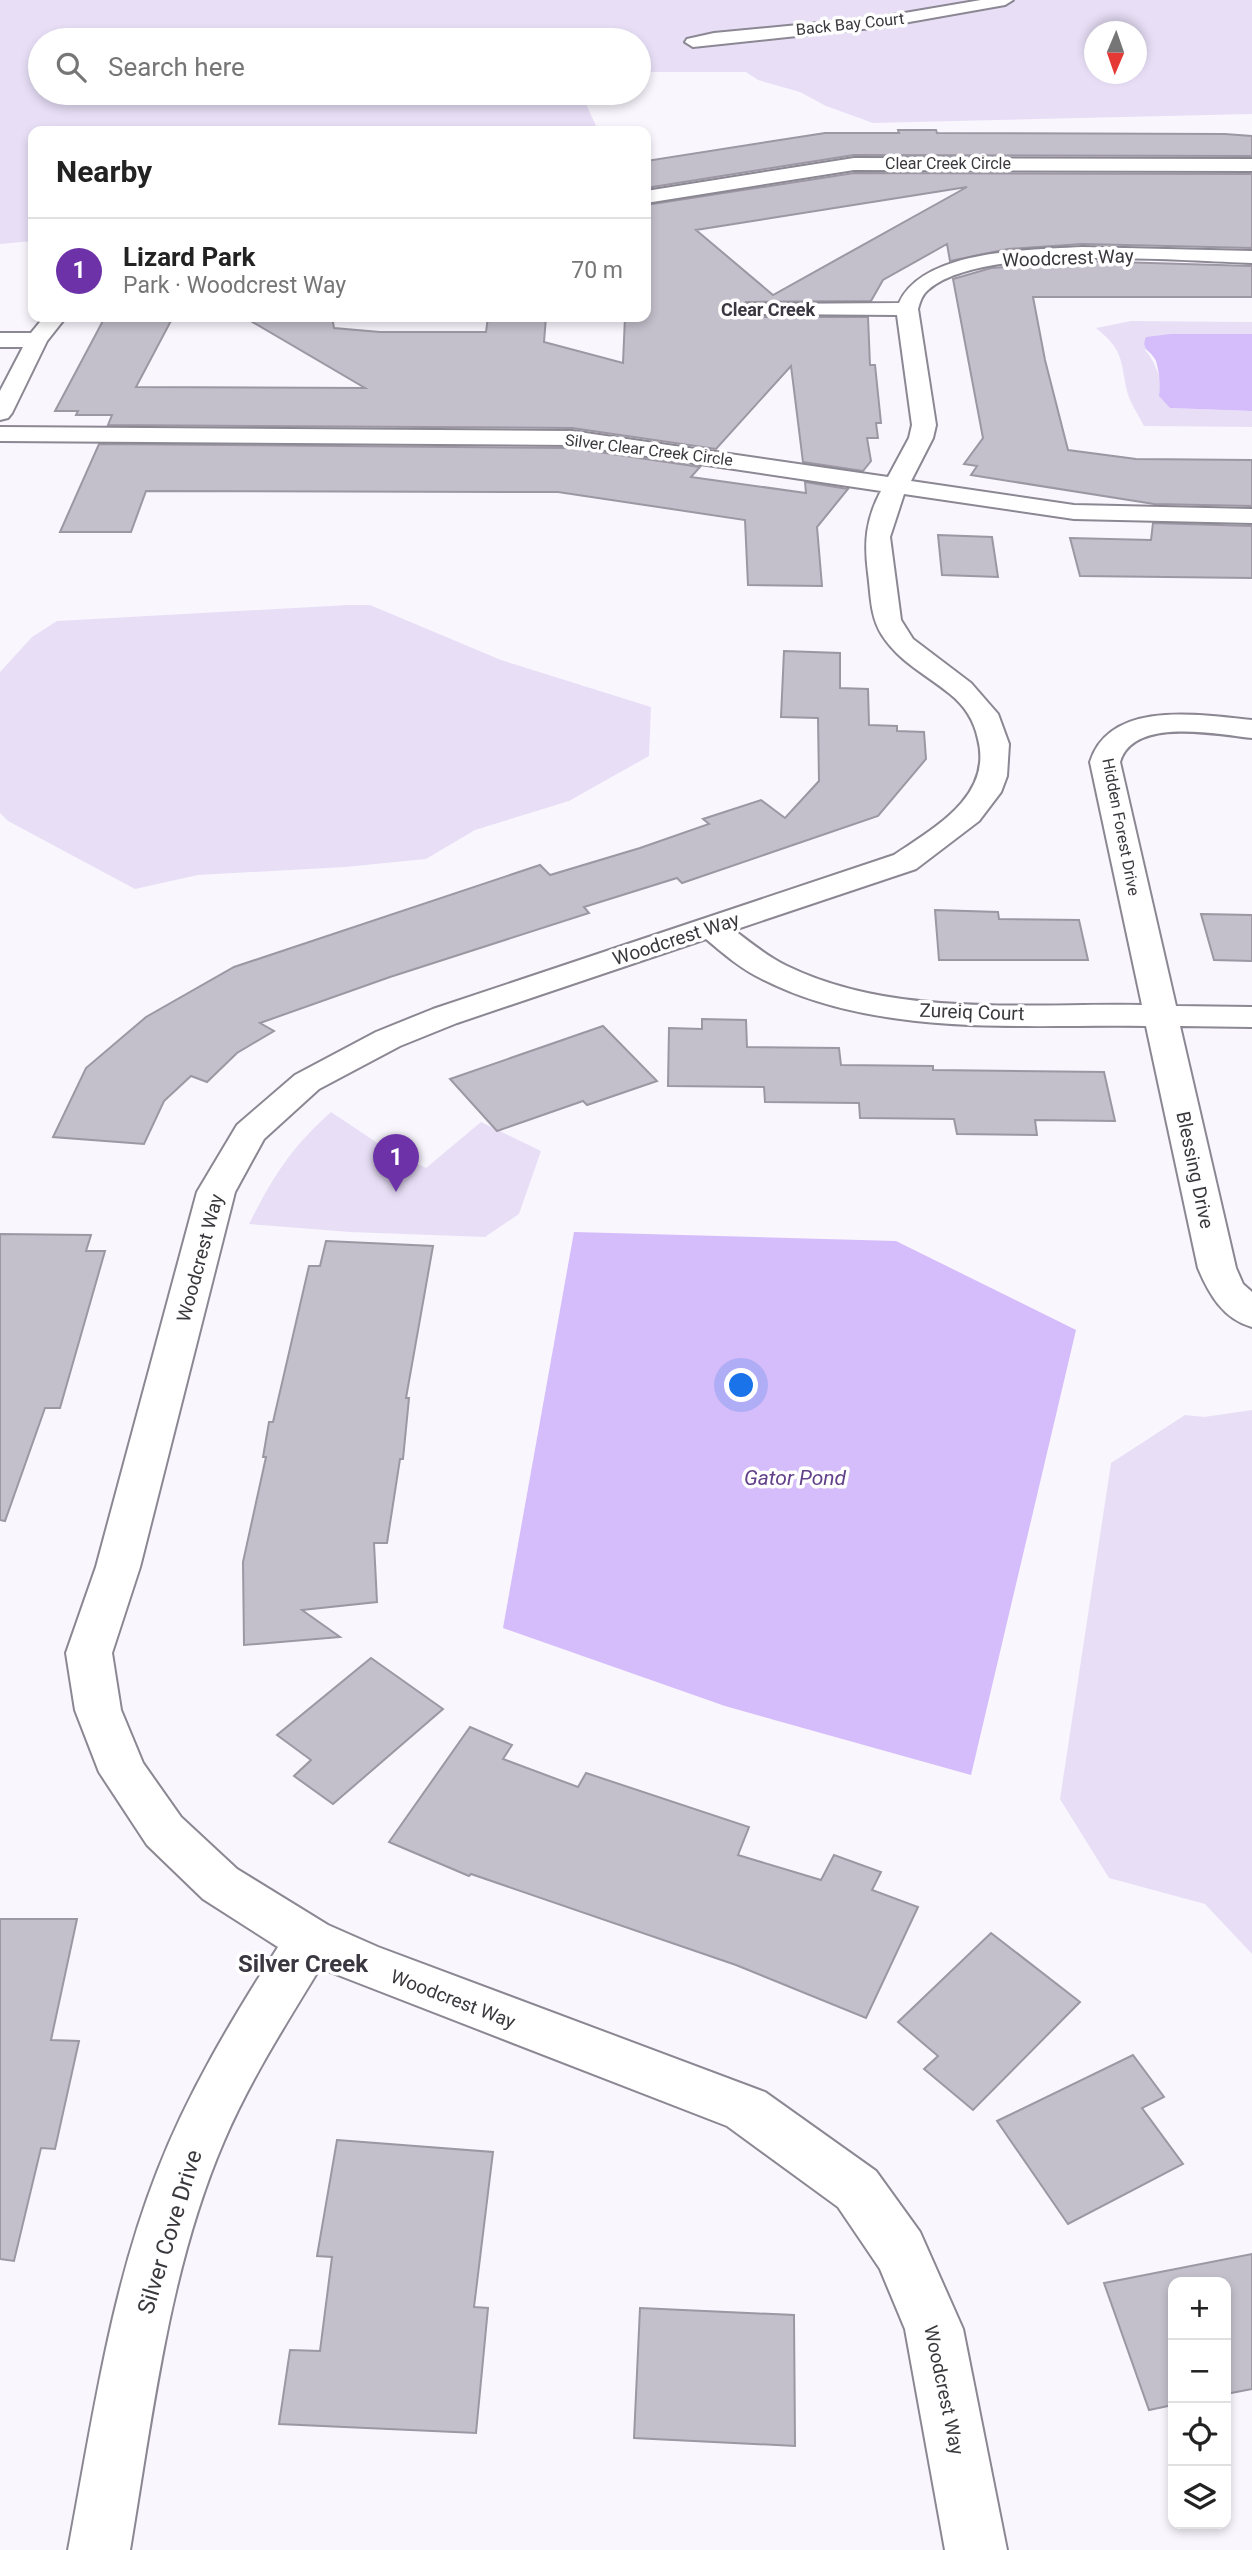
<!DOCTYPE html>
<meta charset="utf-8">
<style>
body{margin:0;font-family:Roboto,sans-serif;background:#f6f6f6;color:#222}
.controls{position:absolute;right:21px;bottom:21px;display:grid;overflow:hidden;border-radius:14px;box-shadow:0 4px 10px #0003}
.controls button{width:63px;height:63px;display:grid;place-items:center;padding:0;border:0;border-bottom:2px solid #e0e0e0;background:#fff;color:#222;font:35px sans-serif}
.compass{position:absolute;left:1084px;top:21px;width:63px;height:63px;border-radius:50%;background:#fff;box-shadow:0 4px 10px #0003;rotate:182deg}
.you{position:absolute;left:742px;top:1386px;width:24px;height:24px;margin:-18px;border:5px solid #fff;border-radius:50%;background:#1a73e8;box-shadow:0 0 0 10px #1a73e833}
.badge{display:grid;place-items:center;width:46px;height:46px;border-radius:50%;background:#6d32a8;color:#fff;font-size:23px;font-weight:700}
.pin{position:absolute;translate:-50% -58px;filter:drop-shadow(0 2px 4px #0008)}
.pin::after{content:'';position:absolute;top:37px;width:24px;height:21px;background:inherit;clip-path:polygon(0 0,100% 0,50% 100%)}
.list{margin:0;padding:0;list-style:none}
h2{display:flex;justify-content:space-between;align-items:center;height:91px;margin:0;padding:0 28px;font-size:30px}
h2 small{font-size:23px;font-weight:400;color:#767676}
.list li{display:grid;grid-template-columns:46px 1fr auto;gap:21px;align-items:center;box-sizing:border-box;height:105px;padding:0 28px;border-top:2px solid #e0e0e0}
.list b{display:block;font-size:26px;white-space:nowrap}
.list p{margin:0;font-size:23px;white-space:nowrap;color:#767676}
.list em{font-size:23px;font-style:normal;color:#767676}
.icon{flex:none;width:38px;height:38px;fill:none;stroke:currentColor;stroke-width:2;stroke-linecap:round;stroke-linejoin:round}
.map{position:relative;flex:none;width:1252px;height:2550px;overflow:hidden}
.search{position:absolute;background:#fff;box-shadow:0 4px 10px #0003;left:28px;top:28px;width:623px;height:77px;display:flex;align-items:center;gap:18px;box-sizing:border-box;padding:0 24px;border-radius:38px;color:#767676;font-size:26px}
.panel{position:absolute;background:#fff;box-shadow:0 4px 10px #0003;left:28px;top:126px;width:623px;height:196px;border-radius:14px}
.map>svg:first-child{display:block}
.green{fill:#e8dff7;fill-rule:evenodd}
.water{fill:#d5bcfa}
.building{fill:#c3bfcb;stroke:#9c97a3;stroke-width:2;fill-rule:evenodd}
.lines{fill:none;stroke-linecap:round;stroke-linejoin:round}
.street-casing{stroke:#8b8793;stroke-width:4}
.street{fill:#fff;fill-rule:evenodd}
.labels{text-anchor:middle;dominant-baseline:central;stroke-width:7;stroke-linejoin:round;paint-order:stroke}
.far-street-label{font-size:16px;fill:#3a383d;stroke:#fff}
.far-neighbourhood-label{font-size:18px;font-weight:bold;fill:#3b3741;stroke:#fff}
.street-label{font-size:19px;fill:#3a383d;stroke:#fff}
.water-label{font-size:21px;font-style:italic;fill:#614089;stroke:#fff}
.near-street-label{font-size:23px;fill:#3a383d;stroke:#fff}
.near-neighbourhood-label{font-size:24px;font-weight:bold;fill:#3b3741;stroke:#fff}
</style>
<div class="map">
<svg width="1252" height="2550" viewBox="0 0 1252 2550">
<rect width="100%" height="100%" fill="#f9f6fe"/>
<!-- green -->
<g class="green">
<path d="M0 0H1252V114L873 123 826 106 800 92 758 80 746 72H639V40H40V93H581L597 128 587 131H33V241L0 244ZM1094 32H1136V74H1094Z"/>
<path d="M1131 321 1252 322V334H1171L1145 350C1159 365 1161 388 1170 408L1252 411V427L1144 426C1138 414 1130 403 1127 391 1120 359 1124 351 1096 328Z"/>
<polygon points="348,605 370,605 501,660 651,707 649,756 569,801 475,830 426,859 345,867 198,875 135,889 8,821 0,813 0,672 32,637 57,621"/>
<path d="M331 1112 382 1146 426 1168 481 1122 541 1151 519 1214 485 1237 350 1232 249 1224C274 1175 290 1149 331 1112Z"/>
<polygon points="1252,1410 1252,1954 1205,1904 1109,1878 1060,1799 1111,1463 1185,1415 1204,1417"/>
</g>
<!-- water -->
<g class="water">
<path d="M1171 334H1252V411L1170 408 1159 396C1161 386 1159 371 1156 361 1152 351 1140 350 1146 337Z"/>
<polygon points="574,1232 896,1241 1076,1330 971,1775 725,1706 503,1628"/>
</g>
<!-- building -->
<g class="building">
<polygon points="898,130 936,130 937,133 1225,134 1252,136 1252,156 854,155 646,188 646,161 825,133 899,133"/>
<path d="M854 173 1252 174V248L1082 244 1008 249 950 261 947 244 883 280 871 301 746 302 741 308 755 317H868L870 365H875L881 423H876L878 438H867L871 461 863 471 803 462 791 366 716 449 572 428 108 425 112 415H76L78 411H55L105 317H173L136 387 365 388 244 317H332L334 328 380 332H486L488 317H546L544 342 623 363 625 317H646V205ZM967 187 773 295 696 230Z"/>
<polygon points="1083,261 1252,266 1252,297 1033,297 1045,360 1068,450 1136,459 1252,460 1252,506 1154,504 971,475 977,466 964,464 983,438 953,279 991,268"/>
<polygon points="99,444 572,448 700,467 691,477 806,493 805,482 848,489 817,527 822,586 748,585 745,520 558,492 146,491 131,532 60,532"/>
<polygon points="1153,523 1252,526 1252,578 1080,576 1070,538 1151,540"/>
<polygon points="938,535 992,537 998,577 942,575"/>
<polygon points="784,651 840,653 840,688 868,689 869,725 897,726 897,731 924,732 926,759 878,816 682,883 677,878 584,907 589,913 390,977 260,1023 274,1031 237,1053 207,1082 191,1076 164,1101 144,1144 53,1137 86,1068 146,1017 234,967 540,865 550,875 640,848 709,824 703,819 761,800 785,818 819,781 818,718 781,717"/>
<polygon points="935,910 998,912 999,919 1079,920 1088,960 939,960"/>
<polygon points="1201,914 1252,915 1252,961 1214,960"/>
<polygon points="702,1019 746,1020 747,1047 839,1048 841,1065 933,1066 933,1070 1104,1072 1115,1121 1035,1120 1037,1135 957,1134 954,1119 860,1118 859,1103 765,1102 764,1087 668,1086 669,1028 702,1029"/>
<polygon points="603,1026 657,1081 587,1105 583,1101 497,1131 450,1079"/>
<polygon points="0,1234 91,1235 86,1251 105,1251 60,1408 45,1408 5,1521 0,1520"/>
<polygon points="326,1241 433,1246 406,1398 409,1398 403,1459 400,1459 387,1543 374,1543 377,1602 302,1610 340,1637 244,1645 243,1562 266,1457 263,1457 269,1422 273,1422 309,1266 320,1266"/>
<polygon points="371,1658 443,1709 333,1804 294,1776 311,1760 277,1735"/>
<polygon points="470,1727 512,1745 503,1759 578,1787 586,1773 749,1827 738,1855 821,1880 834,1855 881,1872 872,1890 918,1907 866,2018 736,1965 471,1874 469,1876 389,1842"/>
<polygon points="0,1919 77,1919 51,2040 79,2041 55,2149 41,2148 14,2261 0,2259"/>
<polygon points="991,1933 1080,2002 973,2110 924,2069 938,2056 898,2022"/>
<polygon points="1133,2055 1164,2097 1142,2108 1183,2164 1068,2224 997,2121"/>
<polygon points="337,2140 493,2152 474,2307 488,2308 476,2433 279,2424 290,2350 320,2351 332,2257 317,2256"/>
<polygon points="1252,2254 1252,2389 1226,2394 1226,2282 1173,2282 1173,2405 1149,2410 1104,2283"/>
<polygon points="640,2308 794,2315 795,2446 634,2438"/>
</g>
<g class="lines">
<defs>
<g id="street">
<polygon points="981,0 1013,0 1005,5 881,27 693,47 685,42 687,39 714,33 881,17"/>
<polygon points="854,158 1252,159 1252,171 854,170 646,203 646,191"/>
<path d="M1082 247 1252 251V263C1180 261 981 243 928 290 922 295 920 302 918 309L936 425 933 438 911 481 1074 505 1252 509V523L1074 519 904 494 890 537 901 620 913 639 971 683 998 714 1009 744 1007 776 1001 792 979 821 916 869 734 930C751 943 768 957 787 966 894 1018 1026 1003 1142 1005L1090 762C1110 699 1200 715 1252 720V738C1215 734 1133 717 1120 762L1176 1006 1252 1007V1027L1180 1026 1236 1268 1243 1284 1252 1292V1327C1223 1319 1209 1294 1198 1268L1146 1026C1021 1024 878 1038 762 979 741 969 724 954 706 939L457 1023 400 1046 319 1089 264 1139 235 1192 140 1567 112 1653 121 1710 143 1763 181 1817 237 1869 328 1925 378 1947 765 2092 876 2171 920 2232 963 2329 1007 2550H945L905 2329 880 2269 838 2207 727 2126 320 1968C286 2024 250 2080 224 2141 169 2269 153 2413 130 2550H68C92 2423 110 2292 157 2172 188 2092 232 2019 278 1947L203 1899 147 1845 99 1772 75 1710 66 1653 96 1567 197 1192 237 1125 295 1075 376 1032 433 1009 894 855C934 828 993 796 978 739 974 720 965 706 950 694 927 675 899 662 882 635 870 616 871 595 868 573 864 542 866 519 881 491L572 445 0 441V427L572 431 888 477 909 438 912 425 897 315 755 314 744 308 748 304 899 303C923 249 1031 250 1082 247Z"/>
<polygon points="44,317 66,317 47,341 12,413 8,418 0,420 0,391 23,347 0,347 0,333 31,333"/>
</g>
</defs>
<!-- street casing -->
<use href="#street" class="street-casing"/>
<!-- street -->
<use href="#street" class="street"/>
</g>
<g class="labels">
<!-- far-street labels -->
<g class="far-street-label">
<text transform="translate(850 24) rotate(-6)">Back Bay Court</text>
<text x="948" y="163">Clear Creek Circle</text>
<text transform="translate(649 450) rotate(7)">Silver Clear Creek Circle</text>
<text transform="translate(1121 827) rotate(79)">Hidden Forest Drive</text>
</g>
<!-- far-neighbourhood labels -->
<g class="far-neighbourhood-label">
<text x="768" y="309">Clear Creek</text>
</g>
<!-- street labels -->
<g class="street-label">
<text transform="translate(1068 258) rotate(-2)">Woodcrest Way</text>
<text transform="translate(676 939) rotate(-18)">Woodcrest Way</text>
<text transform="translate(972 1012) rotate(2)">Zureiq Court</text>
<text transform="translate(1195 1170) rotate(78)">Blessing Drive</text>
<text transform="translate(200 1258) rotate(-75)">Woodcrest Way</text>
<text transform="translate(453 1999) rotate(21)">Woodcrest Way</text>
<text transform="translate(944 2390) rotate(78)">Woodcrest Way</text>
</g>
<!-- water labels -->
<g class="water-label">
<text x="795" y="1478">Gator Pond</text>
</g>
<!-- near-street labels -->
<g class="near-street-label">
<text transform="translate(170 2232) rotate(-73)">Silver Cove Drive</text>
</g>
<!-- near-neighbourhood labels -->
<g class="near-neighbourhood-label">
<text x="303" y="1964">Silver Creek</text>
</g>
</g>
</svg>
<div class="controls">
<button>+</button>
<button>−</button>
<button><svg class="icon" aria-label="locate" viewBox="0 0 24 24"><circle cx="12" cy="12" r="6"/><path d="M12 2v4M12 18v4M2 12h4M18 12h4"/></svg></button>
<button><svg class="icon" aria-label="layers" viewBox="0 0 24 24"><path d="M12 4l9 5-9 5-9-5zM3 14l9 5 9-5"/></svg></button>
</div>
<svg class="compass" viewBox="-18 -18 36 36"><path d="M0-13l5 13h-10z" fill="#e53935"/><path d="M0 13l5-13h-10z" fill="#767676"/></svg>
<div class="you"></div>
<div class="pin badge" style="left:396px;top:1192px">1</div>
<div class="search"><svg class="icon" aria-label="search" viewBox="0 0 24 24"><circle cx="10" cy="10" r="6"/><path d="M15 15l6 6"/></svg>Search here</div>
<section class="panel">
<h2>Nearby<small></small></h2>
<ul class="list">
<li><span class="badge">1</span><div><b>Lizard Park</b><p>Park · Woodcrest Way</p></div><em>70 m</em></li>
</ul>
</section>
</div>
